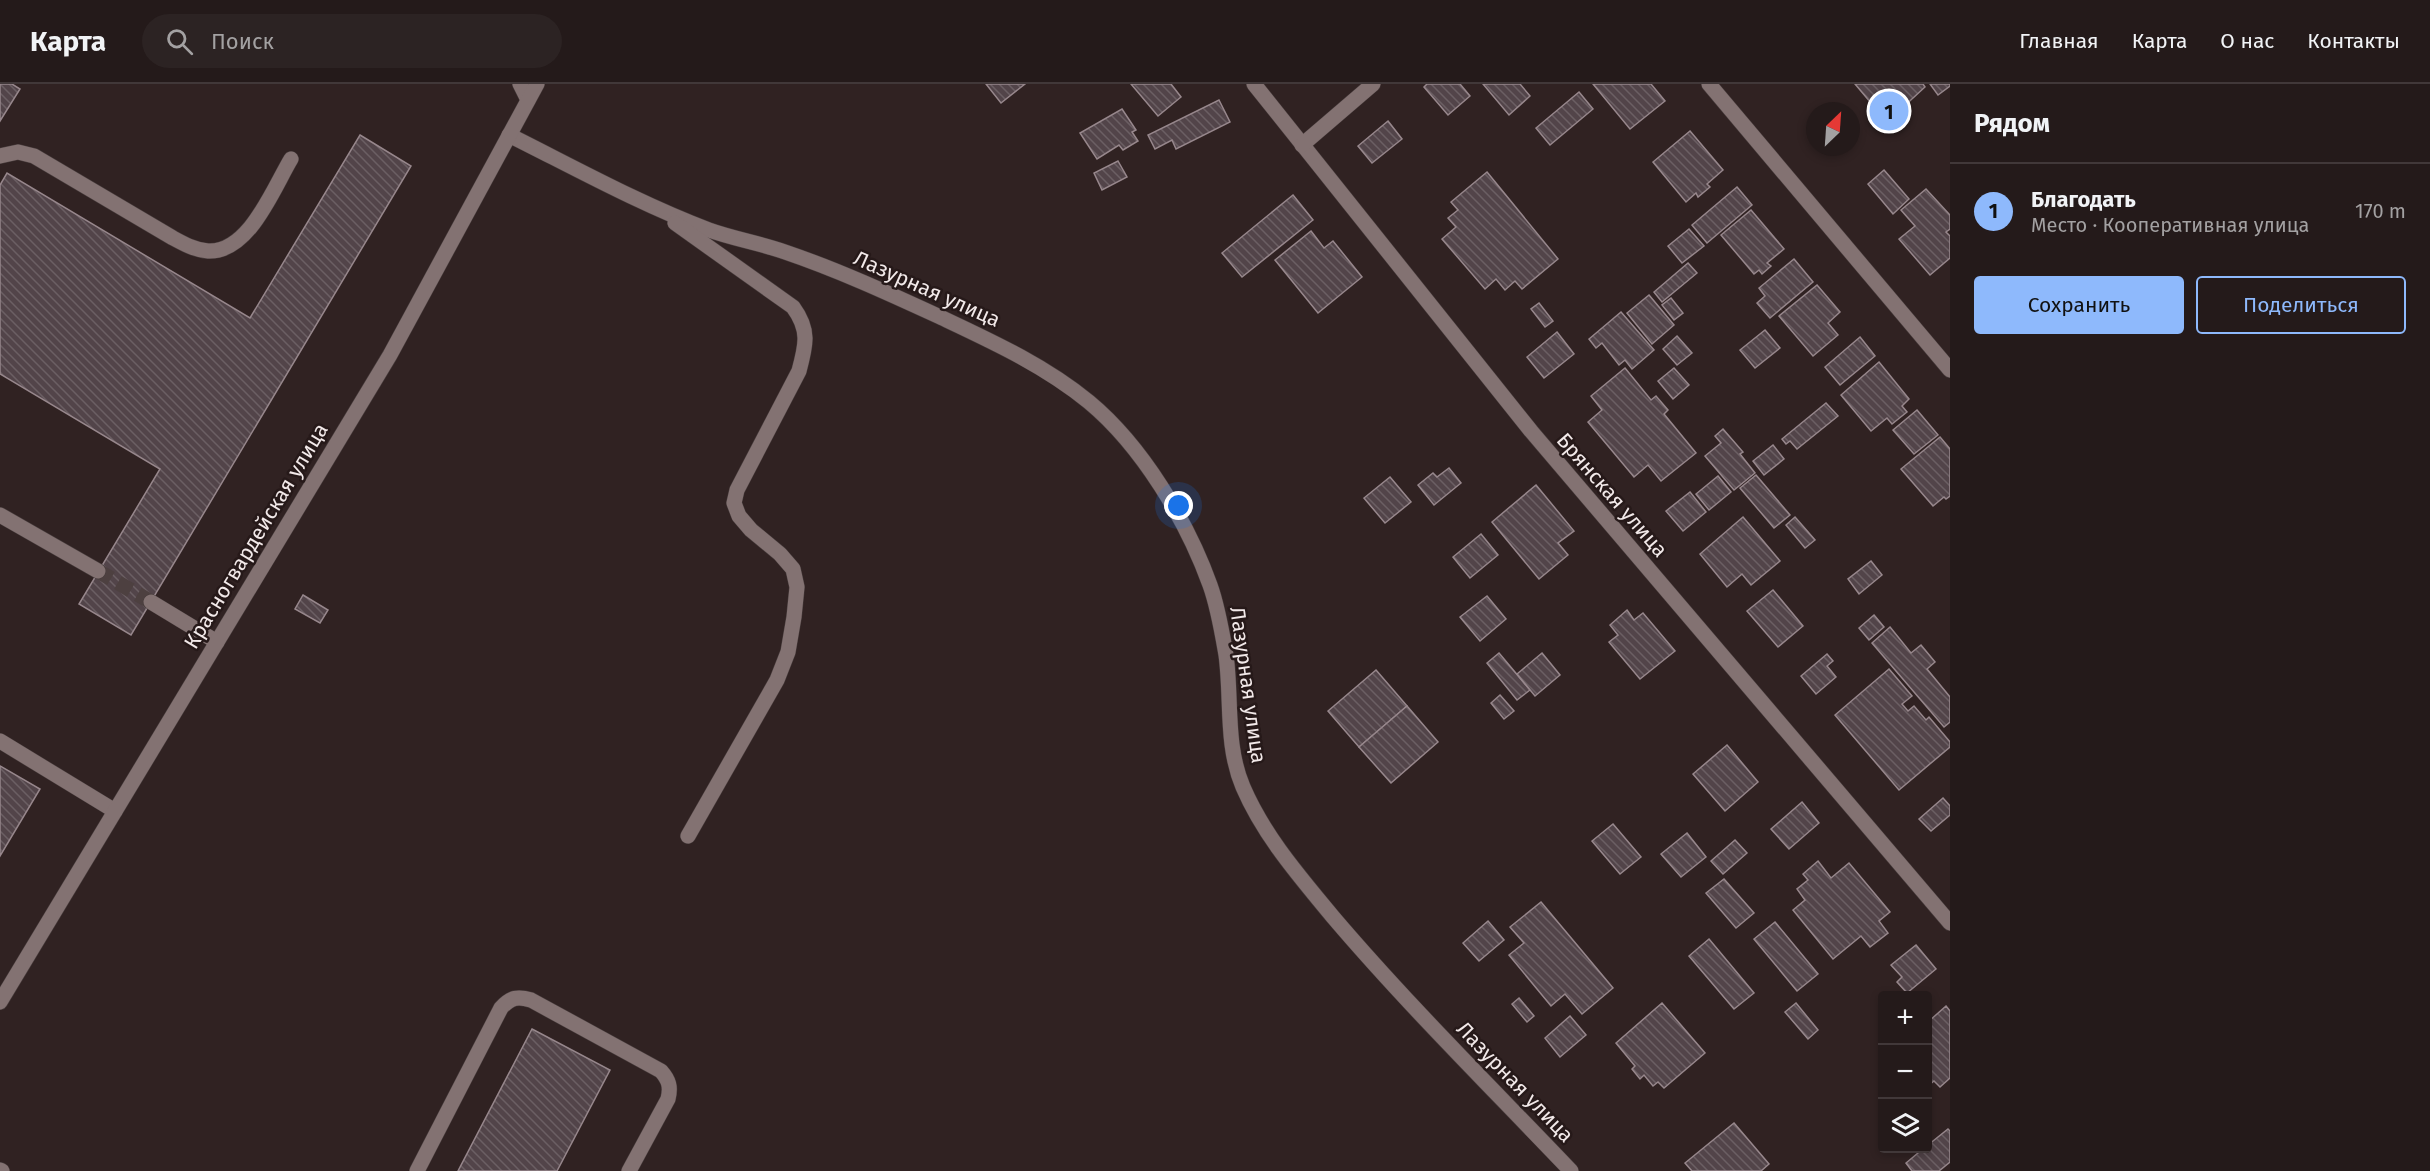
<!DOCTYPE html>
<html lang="ru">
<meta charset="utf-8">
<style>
body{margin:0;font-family:"Fira Sans",sans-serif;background:#2c2323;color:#f1f3f6}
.controls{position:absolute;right:18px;bottom:18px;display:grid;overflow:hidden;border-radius:6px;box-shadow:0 3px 9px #0003}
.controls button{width:54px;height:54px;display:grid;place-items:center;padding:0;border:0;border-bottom:2px solid #413839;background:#241a1a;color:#f1f3f6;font:30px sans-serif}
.compass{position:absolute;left:1806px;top:18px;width:54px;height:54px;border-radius:50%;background:#241a1a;box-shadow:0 3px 9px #0003;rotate:25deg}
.you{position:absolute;left:1179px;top:422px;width:21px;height:21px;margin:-15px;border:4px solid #fff;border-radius:50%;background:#1a73e8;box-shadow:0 0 0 9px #1a73e833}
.badge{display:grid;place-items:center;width:39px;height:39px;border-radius:50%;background:#8eb9fc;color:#111;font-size:20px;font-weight:700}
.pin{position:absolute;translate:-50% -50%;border:3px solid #fff;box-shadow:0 2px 6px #0006}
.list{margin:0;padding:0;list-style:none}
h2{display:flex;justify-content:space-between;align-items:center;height:78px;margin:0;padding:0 24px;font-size:26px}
h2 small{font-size:20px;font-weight:400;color:#a3a1a2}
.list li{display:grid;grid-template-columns:39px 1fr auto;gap:18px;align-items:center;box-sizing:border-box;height:96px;padding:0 24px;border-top:2px solid #413839}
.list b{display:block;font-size:22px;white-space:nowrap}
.list p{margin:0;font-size:20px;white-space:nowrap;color:#a3a1a2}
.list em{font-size:20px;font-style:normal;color:#a3a1a2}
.actions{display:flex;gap:12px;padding:18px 24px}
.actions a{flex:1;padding:14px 0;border:2px solid #8eb9fc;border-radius:6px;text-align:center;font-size:21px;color:#8eb9fc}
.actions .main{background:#8eb9fc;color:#111}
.icon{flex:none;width:33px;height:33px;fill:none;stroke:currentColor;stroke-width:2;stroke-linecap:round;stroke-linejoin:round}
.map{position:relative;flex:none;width:1950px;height:1087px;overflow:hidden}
header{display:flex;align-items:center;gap:36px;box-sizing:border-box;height:84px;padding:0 30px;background:#241a1a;border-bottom:2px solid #413839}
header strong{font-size:28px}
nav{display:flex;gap:33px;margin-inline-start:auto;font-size:21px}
.search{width:420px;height:54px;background:#2c2323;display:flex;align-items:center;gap:15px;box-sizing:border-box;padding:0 21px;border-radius:33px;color:#a3a1a2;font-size:22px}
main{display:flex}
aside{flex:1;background:#241a1a}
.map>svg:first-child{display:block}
.building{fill:url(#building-back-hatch);stroke:#97878c;stroke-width:1.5}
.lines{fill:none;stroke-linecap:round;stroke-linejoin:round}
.minor-tunnel{stroke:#4d4040;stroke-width:15;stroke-dasharray:15 8;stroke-linecap:butt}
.minor-casing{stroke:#483d3d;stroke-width:16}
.minor{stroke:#837272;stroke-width:15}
.labels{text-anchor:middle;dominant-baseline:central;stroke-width:5;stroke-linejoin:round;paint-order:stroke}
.street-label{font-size:21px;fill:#f2e9e9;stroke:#261919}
</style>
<header>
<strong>Карта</strong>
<div class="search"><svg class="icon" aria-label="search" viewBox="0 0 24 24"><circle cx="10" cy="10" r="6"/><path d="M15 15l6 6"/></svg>Поиск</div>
<nav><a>Главная</a><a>Карта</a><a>О нас</a><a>Контакты</a></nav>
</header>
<main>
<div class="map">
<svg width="1950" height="1087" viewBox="0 0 1950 1087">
<defs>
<pattern id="building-back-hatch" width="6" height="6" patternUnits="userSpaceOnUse" patternTransform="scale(1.5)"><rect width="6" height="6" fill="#524449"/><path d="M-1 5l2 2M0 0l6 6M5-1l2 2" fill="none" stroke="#6b5f63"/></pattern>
</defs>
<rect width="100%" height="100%" fill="#302222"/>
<!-- building -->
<g class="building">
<polygon points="0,0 12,0 20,5 0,37"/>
<polygon points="986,0 1025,0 1001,19"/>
<polygon points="1131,0 1171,0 1181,13 1158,32"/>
<polygon points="1427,0 1460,0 1470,12 1448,31 1424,3"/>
<polygon points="1483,0 1520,0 1530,12 1509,31"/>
<polygon points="1593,0 1651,0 1665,17 1630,45"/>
<polygon points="1855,0 1923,0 1925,3 1887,38"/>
<polygon points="1930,0 1950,0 1950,2 1938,11"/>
<polygon points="1579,8 1593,25 1550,61 1536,44"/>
<polygon points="1219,16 1230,38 1176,65 1172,56 1155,65 1148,51"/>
<polygon points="1122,25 1136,46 1132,48 1138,57 1123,66 1119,61 1097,75 1080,49"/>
<polygon points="1388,37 1402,55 1372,79 1358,62"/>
<polygon points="1690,47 1723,86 1707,100 1710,103 1698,113 1696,109 1686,118 1653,78"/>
<polygon points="360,51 411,82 131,551 79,520 160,385 0,290 0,101 7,89 250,234"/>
<polygon points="1118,77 1127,93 1102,106 1094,89"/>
<polygon points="1884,86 1909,115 1893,130 1868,100"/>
<polygon points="1487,88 1558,175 1522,205 1515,197 1505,206 1496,195 1485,205 1442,155 1456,143 1448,134 1458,126 1451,118"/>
<polygon points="1737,103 1752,121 1707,159 1692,141"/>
<polygon points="1926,105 1950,131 1950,145 1946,148 1950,152 1950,174 1930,191 1899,155 1915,142 1901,126"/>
<polygon points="1293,111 1313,136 1242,193 1222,169"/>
<polygon points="1751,126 1784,165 1767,179 1771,182 1762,190 1759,186 1754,190 1721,151"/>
<polygon points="1689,145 1704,162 1682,179 1668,162"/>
<polygon points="1311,147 1324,164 1333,157 1362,193 1318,229 1275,176"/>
<polygon points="1794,175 1813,198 1770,234 1757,219 1765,212 1759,204"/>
<polygon points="1688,179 1697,189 1662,218 1654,208"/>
<polygon points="1817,201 1840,228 1828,239 1838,251 1813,272 1779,232"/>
<polygon points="1649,211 1674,241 1652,260 1627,229"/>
<polygon points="1671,214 1683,229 1674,236 1662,221"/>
<polygon points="1539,219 1553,237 1545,243 1531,225"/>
<polygon points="1621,228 1654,266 1632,285 1625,276 1619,281 1602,259 1596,264 1589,255"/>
<polygon points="1765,246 1780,264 1755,284 1740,266"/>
<polygon points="1557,248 1574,270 1544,294 1527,273"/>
<polygon points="1677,252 1692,269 1677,281 1663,265"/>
<polygon points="1860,253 1875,272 1840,301 1825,283"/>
<polygon points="1879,278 1909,315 1902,322 1907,328 1892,340 1887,334 1871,347 1841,311"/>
<polygon points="1625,284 1651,316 1656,312 1668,326 1664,330 1696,369 1661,397 1648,381 1634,393 1588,338 1602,326 1591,312"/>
<polygon points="1674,284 1689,301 1673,315 1658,297"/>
<polygon points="1826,319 1838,332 1797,365 1790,357 1786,360 1782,355"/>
<polygon points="1917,326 1938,351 1914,370 1893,346"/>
<polygon points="1723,345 1743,368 1740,370 1755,389 1734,406 1705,372 1721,359 1715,352"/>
<polygon points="1940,353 1950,365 1950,412 1946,415 1944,413 1933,422 1901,385"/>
<polygon points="1773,361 1784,375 1764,391 1753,377"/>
<polygon points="1449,384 1461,399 1434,421 1418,401 1433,389 1437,393"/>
<polygon points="1756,391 1790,431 1774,444 1740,404"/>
<polygon points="1718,392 1731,408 1709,426 1696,410"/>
<polygon points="1390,393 1411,418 1385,439 1364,414"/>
<polygon points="1536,401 1574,447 1558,459 1568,471 1539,495 1492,438"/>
<polygon points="1690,408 1706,428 1683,447 1666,427"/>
<polygon points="1743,433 1780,477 1751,501 1742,490 1727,503 1700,470"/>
<polygon points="1795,433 1815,456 1805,464 1786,441"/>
<polygon points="1481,450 1498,471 1470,494 1453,473"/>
<polygon points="1871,477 1882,491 1859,510 1848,495"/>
<polygon points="1773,506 1803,542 1778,563 1747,527"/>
<polygon points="303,511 328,526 320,539 295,525"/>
<polygon points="1487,512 1506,535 1480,557 1460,533"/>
<polygon points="1627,526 1634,536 1643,529 1675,567 1640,595 1609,558 1618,551 1610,541"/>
<polygon points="1874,531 1884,543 1869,556 1859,544"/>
<polygon points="1890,543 1911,569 1921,561 1935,578 1927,585 1950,613 1950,638 1944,643 1872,559"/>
<polygon points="1499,569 1530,606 1517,616 1487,579"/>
<polygon points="1542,569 1560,591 1535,612 1517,590"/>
<polygon points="1827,570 1833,577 1827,582 1836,593 1816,610 1801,592"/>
<polygon points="1889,585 1912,612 1902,620 1908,627 1914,622 1926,636 1929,633 1950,658 1950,663 1899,706 1835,631"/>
<polygon points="1376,586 1407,622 1359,663 1328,627"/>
<polygon points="1500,611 1514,627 1504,635 1491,619"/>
<polygon points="1407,622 1438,658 1391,699 1359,663"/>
<polygon points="1727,661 1758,698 1725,727 1693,690"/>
<polygon points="0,682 40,705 0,772"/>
<polygon points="1943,714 1950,722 1950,731 1931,747 1919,735"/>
<polygon points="1802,718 1819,739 1789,765 1771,745"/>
<polygon points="1613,740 1641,773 1620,790 1592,757"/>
<polygon points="1687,749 1706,773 1681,793 1661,770"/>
<polygon points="1735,756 1747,769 1723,790 1711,777"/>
<polygon points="1818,777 1831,794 1849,779 1890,828 1879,837 1888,849 1870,863 1861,852 1833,875 1793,826 1805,816 1797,805 1808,796 1803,790"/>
<polygon points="1724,795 1754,829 1736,844 1706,809"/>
<polygon points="1541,818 1613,904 1582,930 1565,910 1551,922 1509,871 1524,859 1510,843"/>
<polygon points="1488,837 1504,856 1479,877 1463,859"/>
<polygon points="1775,838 1818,890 1797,907 1754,855"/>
<polygon points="1709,855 1754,909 1734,925 1689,872"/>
<polygon points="1916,861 1936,885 1907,909 1897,898 1902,893 1891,881"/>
<polygon points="1519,914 1534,932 1527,938 1512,920"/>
<polygon points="1662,919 1705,969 1664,1004 1658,998 1653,1002 1644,991 1640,995 1632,985 1635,982 1616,959"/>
<polygon points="1796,919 1818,946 1808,955 1785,928"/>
<polygon points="1946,922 1950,927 1950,994 1940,1003 1934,997 1928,1002 1928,938"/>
<polygon points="1570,932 1586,951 1560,973 1545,954"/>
<polygon points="532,945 610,986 557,1087 458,1087"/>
<polygon points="1734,1039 1769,1080 1761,1087 1692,1087 1685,1079"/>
<polygon points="1948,1045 1950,1047 1950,1078 1939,1087 1912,1087 1906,1079 1924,1064 1928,1064 1928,1061"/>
</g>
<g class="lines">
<!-- minor-tunnel -->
<polyline class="minor-tunnel" points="98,487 151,518"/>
<defs>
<g id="minor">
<polyline points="520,0 528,16"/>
<polyline points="1254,0 1531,347 1950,839"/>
<polyline points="1709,0 1950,286"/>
<path d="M509 51C575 84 640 120 709 146 734 155 760 159 785 168 838 186 888 209 938 232 991 257 1044 281 1089 318 1142 362 1187 437 1210 501 1218 523 1222 548 1226 571 1232 615 1225 661 1243 703 1264 752 1300 793 1333 833 1408 921 1491 1003 1571 1087"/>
<polyline points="1302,61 1373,0"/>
<path d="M0 72 18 68 34 72 173 154C184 160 195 166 208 167 249 169 273 105 291 75"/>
<path d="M675 139 793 223C810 246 806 261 799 287L737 406 734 419 739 432 751 446 780 470 793 485 797 503 794 533 788 568 777 596 688 752"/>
<polyline points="0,431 98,487"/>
<polyline points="151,518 217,558"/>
<polyline points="0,657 115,727"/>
<polyline points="0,918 390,271 537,0"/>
<polyline points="0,1086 2,1087"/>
<path d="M417 1087 501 924C511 913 518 912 531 916L661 987C669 996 671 1003 668 1015L629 1087"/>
</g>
</defs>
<!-- minor casing -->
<use href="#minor" class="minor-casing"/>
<!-- minor -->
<use href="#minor" class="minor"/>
</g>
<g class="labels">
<!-- street labels -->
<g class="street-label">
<text transform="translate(927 205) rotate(24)">Лазурная улица</text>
<text transform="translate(1612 411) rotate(49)">Брянская улица</text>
<text transform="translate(256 452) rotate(-59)">Красногвардейская улица</text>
<text transform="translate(1248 601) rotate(82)">Лазурная улица</text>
<text transform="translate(1515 998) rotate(46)">Лазурная улица</text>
</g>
</g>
</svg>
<div class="controls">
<button>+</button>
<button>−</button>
<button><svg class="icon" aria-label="layers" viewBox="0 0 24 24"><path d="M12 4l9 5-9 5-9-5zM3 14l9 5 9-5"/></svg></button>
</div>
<svg class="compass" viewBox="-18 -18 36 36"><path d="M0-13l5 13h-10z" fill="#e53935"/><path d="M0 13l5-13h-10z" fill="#a3a1a2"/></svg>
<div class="you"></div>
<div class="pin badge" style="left:1889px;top:27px">1</div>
</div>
<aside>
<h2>Рядом<small></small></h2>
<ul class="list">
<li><span class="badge">1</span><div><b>Благодать</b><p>Место · Кооперативная улица</p></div><em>170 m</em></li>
</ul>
<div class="actions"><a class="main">Сохранить</a><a>Поделиться</a></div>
</aside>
</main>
